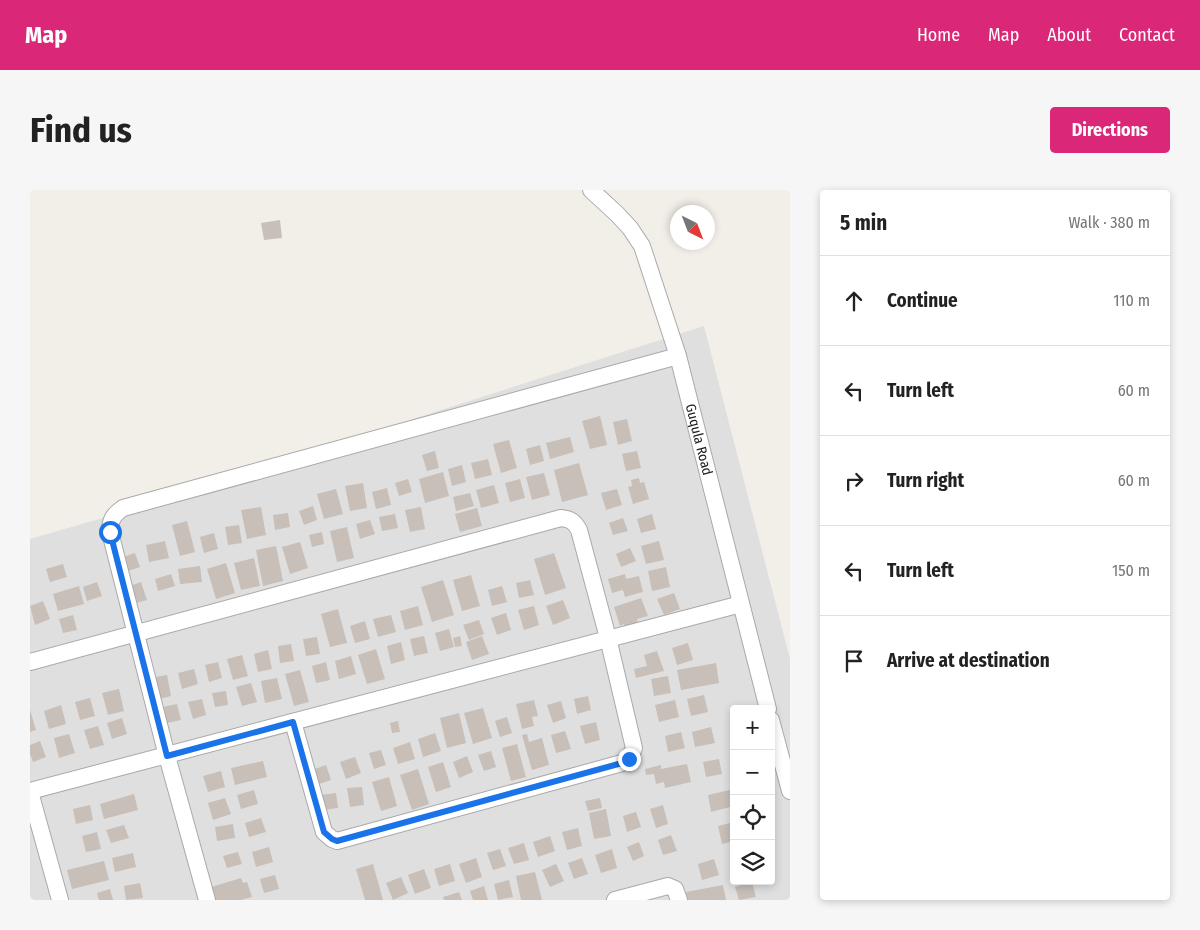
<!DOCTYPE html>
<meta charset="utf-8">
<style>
body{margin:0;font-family:"Fira Sans Condensed",sans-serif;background:#f6f6f6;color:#222}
.controls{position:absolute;right:15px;bottom:15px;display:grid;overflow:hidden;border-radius:5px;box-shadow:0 2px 8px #0003}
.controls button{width:45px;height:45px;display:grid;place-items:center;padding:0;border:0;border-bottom:1px solid #e0e0e0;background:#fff;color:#222;font:25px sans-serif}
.compass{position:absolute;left:640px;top:15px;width:45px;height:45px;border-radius:50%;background:#fff;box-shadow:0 2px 8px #0003;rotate:138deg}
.stop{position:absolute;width:15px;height:15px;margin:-11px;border:4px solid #1a73e8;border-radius:50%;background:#fff}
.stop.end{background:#1a73e8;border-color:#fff;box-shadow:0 1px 5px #0008}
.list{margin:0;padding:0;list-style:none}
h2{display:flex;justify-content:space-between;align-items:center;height:65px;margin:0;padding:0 20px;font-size:21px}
h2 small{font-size:16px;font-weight:400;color:#767676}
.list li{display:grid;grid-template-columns:32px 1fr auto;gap:15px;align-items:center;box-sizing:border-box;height:90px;padding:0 20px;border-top:1px solid #e0e0e0}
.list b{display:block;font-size:19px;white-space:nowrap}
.list em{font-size:16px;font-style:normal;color:#767676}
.icon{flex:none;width:28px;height:28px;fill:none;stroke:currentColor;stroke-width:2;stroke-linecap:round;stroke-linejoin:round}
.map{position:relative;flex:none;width:760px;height:710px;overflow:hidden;border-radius:5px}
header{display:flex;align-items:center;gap:30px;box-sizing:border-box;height:70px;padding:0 25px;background:#db2777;color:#fff}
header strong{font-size:24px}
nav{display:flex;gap:28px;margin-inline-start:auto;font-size:18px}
.intro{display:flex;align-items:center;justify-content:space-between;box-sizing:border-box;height:120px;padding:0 30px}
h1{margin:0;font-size:35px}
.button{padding:12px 22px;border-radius:5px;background:#db2777;color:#fff;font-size:18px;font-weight:700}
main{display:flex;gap:30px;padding:0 30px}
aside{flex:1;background:#fff;border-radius:5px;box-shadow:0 2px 8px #0003}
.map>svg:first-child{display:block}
.residential{fill:#e0dfdf;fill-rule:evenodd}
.building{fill:#c7bfb8}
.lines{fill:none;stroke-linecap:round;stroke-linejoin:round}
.minor-casing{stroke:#a9a9a9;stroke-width:18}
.minor{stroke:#fff;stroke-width:16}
.route{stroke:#1a73e8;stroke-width:6}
.labels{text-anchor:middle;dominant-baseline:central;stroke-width:4;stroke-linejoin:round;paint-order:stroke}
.street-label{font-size:14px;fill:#222;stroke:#fff}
</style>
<header>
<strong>Map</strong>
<nav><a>Home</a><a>Map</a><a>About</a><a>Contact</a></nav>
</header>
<div class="intro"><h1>Find us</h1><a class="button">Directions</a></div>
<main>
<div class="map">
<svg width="760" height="710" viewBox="0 0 760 710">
<rect width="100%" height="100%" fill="#f2efe9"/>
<!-- residential -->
<path class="residential" d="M674 136 760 469V710H0V349L76 327ZM704 519H741V691H704Z"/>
<!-- building -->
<g class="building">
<polygon points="250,30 252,48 234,50 231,33"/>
<polygon points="570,226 577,255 560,259 552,231"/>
<polygon points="597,229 602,251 588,255 583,232"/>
<polygon points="540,247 544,262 520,269 516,253"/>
<polygon points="479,250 487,278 471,283 463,254"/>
<polygon points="510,255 514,271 500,275 496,259"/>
<polygon points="405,261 409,278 397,281 392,265"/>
<polygon points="607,261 611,278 596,281 592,264"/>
<polygon points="458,269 462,285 445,289 441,273"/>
<polygon points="549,273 558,305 532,312 524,280"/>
<polygon points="432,275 436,292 422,296 418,279"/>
<polygon points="413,282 419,306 395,313 389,289"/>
<polygon points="514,283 520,305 502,310 496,287"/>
<polygon points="609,288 610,293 614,292 619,309 603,314 598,297 602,296 601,290"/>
<polygon points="378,289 382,302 369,306 365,293"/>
<polygon points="490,289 495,308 480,312 475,293"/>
<polygon points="333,293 337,318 320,321 315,296"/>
<polygon points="464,295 469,313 451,318 446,300"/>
<polygon points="357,298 361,315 346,319 342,302"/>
<polygon points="306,299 313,324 294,329 287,304"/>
<polygon points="587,299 592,315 576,320 571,303"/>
<polygon points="440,303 444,316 426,321 423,307"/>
<polygon points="283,316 287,330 274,335 269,321"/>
<polygon points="231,317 236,345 217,349 211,320"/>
<polygon points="391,317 395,339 380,342 375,320"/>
<polygon points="447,318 452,336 430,342 425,324"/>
<polygon points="258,323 260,337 245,340 243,325"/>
<polygon points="365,324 368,338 352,341 349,327"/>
<polygon points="622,324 626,339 611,343 607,329"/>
<polygon points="593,328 598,341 583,345 579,333"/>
<polygon points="340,330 345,344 330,349 326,334"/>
<polygon points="157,331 165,362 150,366 142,335"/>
<polygon points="209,335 212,353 198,355 195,337"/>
<polygon points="317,337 324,368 307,372 300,341"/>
<polygon points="292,342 294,354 282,357 279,345"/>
<polygon points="184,343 188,359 174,363 170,347"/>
<polygon points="135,351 139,368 119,372 116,355"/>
<polygon points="629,351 634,370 616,374 611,356"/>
<polygon points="270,352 278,378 260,384 252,357"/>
<polygon points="246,356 253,391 233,396 226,360"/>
<polygon points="600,358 606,371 591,377 586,364"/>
<polygon points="105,363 110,377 98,381 93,367"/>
<polygon points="524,363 536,398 515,405 504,369"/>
<polygon points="224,368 230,396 211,400 204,373"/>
<polygon points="196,373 205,403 186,409 177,379"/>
<polygon points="33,374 37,387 20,392 16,379"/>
<polygon points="170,376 172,392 150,394 148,379"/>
<polygon points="636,377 640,397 622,401 618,381"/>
<polygon points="141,384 145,396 128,401 125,389"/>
<polygon points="595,384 596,389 609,386 613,402 595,407 593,400 582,403 578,389"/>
<polygon points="441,385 450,416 432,421 423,390"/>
<polygon points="413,390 424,425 402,432 391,397"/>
<polygon points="500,390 504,405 489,408 486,393"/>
<polygon points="67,392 72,406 57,411 53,397"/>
<polygon points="111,392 117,410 106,413 100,396"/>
<polygon points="49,396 54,414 28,421 23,404"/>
<polygon points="472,396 477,412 462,416 458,400"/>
<polygon points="644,403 650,419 634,425 627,409"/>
<polygon points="611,408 618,426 607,429 608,433 595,438 594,434 590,436 584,417"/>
<polygon points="533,410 540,428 523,435 516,416"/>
<polygon points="13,411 20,429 5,435 0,416"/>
<polygon points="388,416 393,435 375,440 370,421"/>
<polygon points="504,416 509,435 494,440 488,420"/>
<polygon points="308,419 317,453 300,457 291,424"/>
<polygon points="476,423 481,440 467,445 461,428"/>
<polygon points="43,425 47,440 33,443 29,429"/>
<polygon points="361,425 366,442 348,447 343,429"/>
<polygon points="449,430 454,444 439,450 433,435"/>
<polygon points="335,431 340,449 325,453 320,436"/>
<polygon points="419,439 424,457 410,461 405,443"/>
<polygon points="394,446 398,463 384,466 380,449"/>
<polygon points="430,446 432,456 425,457 423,448"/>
<polygon points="452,446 459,464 442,470 436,452"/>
<polygon points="287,447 290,464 276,466 273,449"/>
<polygon points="371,452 375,470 361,474 357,456"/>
<polygon points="658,453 663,470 647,475 642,458"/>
<polygon points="261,454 264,471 250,473 248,456"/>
<polygon points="346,459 355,489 337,494 328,465"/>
<polygon points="238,460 242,479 228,482 224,464"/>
<polygon points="627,461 634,481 606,488 604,479 617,476 614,465"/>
<polygon points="212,465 218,486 203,490 197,469"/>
<polygon points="321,466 326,484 309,489 305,471"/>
<polygon points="188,472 192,488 179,492 175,475"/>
<polygon points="296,472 300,490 286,493 282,476"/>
<polygon points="686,473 689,493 651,500 647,480"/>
<polygon points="164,479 168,494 152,499 148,483"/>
<polygon points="270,480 279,512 264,516 255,484"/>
<polygon points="137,485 141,506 129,509 125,487"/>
<polygon points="638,486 641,503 624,506 621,489"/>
<polygon points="247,488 252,509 235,513 231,491"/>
<polygon points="221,493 227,512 212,516 206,497"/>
<polygon points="89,499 94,521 78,525 72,503"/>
<polygon points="196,501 198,515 185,517 182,503"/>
<polygon points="674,505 678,522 661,526 657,509"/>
<polygon points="558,506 561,520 547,524 544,509"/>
<polygon points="60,508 65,526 50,530 45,512"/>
<polygon points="172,509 176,525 163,529 158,512"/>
<polygon points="504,510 508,526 502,527 504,536 492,539 486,514"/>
<polygon points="645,510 649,527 629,532 625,515"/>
<polygon points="531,511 536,528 523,533 517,515"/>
<polygon points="147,514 151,530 137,533 133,517"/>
<polygon points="31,515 36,534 19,539 14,521"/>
<polygon points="453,518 462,548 443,554 434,523"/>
<polygon points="0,520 6,540 0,542"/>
<polygon points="429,523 436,553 417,558 410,528"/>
<polygon points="477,527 482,543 470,547 465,531"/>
<polygon points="92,528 97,544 82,549 77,533"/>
<polygon points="368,531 370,542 362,543 360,533"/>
<polygon points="566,532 570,550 555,554 550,536"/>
<polygon points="68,536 74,555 60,559 54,540"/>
<polygon points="681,537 685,553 665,557 662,542"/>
<polygon points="535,541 541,559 526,563 521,545"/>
<polygon points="651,542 655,558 638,562 635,546"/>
<polygon points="405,543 411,561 393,567 388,549"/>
<polygon points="39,544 45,563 29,568 24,548"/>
<polygon points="497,544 499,552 512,548 519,575 502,580 492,545"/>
<polygon points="10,551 16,567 3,572 0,564 0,555"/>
<polygon points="380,552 385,569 368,574 363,558"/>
<polygon points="487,554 496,587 481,591 472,558"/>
<polygon points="351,560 356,575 344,579 339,563"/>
<polygon points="461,561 466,577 454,581 448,565"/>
<polygon points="437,566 443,582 429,588 423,572"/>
<polygon points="325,567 331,583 316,589 310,572"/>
<polygon points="689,569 692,584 676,587 673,572"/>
<polygon points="233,571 237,587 205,595 201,578"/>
<polygon points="413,572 421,597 406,602 398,577"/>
<polygon points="657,574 661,592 635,598 634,592 626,594 624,584 616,585 615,579 631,575 631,579"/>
<polygon points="296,575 301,590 286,595 282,580"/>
<polygon points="388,579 399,614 382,620 370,585"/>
<polygon points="191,581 195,597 178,602 173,586"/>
<polygon points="359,587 367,616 351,621 342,592"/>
<polygon points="332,597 334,615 320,617 317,598"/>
<polygon points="704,599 704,616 681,622 678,605"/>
<polygon points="224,600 228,614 211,619 207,605"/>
<polygon points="306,603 308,618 293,620 291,605"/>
<polygon points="104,604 108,620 74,629 70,614"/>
<polygon points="195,608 201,624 183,630 178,613"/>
<polygon points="570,608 572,618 558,621 555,611"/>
<polygon points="60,615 63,630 46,634 43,619"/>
<polygon points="633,615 638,634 626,638 620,619"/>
<polygon points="576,619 581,646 564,649 559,623"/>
<polygon points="606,622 611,637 597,642 593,626"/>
<polygon points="231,628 236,642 219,647 215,633"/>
<polygon points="704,632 704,651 692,654 688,636"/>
<polygon points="203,634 205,648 187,651 185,637"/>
<polygon points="94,635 99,648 81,653 76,640"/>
<polygon points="548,638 552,656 537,660 532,642"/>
<polygon points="67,642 71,659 56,662 52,646"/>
<polygon points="641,645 647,661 633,665 628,650"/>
<polygon points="520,646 525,661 508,667 503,652"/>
<polygon points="609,652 614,666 603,671 597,657"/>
<polygon points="494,653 499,670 484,674 478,658"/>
<polygon points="239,657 243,672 226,677 222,662"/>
<polygon points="470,659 476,676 463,680 457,663"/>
<polygon points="582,659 587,678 571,683 565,665"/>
<polygon points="208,662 212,674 197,678 193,666"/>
<polygon points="103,663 106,677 85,682 82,668"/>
<polygon points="446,668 452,687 436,693 429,674"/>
<polygon points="552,668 558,684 544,689 538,673"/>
<polygon points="684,669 689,685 672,690 668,674"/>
<polygon points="74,671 79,690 42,699 37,680"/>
<polygon points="343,674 353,710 335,710 326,679"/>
<polygon points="420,674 425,691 409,696 404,679"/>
<polygon points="526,674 534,691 520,697 512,680"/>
<polygon points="394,679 401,698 385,704 378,685"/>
<polygon points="505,682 512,710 491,710 486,686"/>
<polygon points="245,685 249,699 234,703 230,689"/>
<polygon points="371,687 378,703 363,710 356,693"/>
<polygon points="211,688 213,693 217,692 222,707 211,710 182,710 178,698"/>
<polygon points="479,690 483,707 468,710 464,694"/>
<polygon points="722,692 726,707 709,710 705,697"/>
<polygon points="110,693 113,708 96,710 94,696"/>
<polygon points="693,695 696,710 658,710 656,702"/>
<polygon points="454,696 458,710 443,710 440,701"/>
<polygon points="80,699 83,710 69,710 67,703"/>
<polygon points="429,702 432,710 414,710 413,707"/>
</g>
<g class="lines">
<defs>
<g id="minor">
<path id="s1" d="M561 0 587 24 600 38 612 56 648 166 738 519"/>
<path d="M0 472 531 328C540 329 544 331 549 340L578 448 604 558 599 569 592 573 307 651 302 649 294 642 263 532"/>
<polyline points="741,530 760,601"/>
<polyline points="0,601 711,414"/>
<polyline points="0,602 30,710"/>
<path d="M177 710 137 566 80 342C80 330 83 325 93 318L648 166"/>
<polyline points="585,710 638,696 645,699 649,710"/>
</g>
</defs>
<!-- minor casing -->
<use href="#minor" class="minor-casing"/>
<!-- minor -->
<use href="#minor" class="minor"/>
</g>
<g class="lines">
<!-- route -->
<polyline class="route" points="80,342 137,566 263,532 294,642 302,649 307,651 592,573 599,569"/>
</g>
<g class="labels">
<!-- street labels -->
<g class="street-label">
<text stroke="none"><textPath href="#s1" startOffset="278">Guqula Road</textPath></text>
</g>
</g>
</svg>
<div class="controls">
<button>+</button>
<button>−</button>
<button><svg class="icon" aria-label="locate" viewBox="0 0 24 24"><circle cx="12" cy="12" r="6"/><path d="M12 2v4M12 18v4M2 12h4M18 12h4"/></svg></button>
<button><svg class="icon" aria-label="layers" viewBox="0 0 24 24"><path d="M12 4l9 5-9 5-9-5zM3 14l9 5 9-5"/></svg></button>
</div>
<svg class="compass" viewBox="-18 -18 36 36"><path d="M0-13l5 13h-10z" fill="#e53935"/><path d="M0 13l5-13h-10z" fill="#767676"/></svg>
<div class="stop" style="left:80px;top:342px"></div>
<div class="stop end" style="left:599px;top:569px"></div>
</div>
<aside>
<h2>5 min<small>Walk · 380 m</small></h2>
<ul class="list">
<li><svg class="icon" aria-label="ahead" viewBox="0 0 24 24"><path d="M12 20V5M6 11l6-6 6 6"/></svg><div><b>Continue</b></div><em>110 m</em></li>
<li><svg class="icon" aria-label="left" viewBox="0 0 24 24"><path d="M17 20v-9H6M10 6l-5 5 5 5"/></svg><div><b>Turn left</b></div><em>60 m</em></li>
<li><svg class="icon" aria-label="right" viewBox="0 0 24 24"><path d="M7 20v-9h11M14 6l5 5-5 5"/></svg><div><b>Turn right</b></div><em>60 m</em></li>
<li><svg class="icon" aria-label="left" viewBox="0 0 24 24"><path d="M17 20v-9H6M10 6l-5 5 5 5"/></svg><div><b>Turn left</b></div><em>150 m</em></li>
<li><svg class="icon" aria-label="arrive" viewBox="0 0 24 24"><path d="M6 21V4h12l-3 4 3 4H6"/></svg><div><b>Arrive at destination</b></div></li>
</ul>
</aside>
</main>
